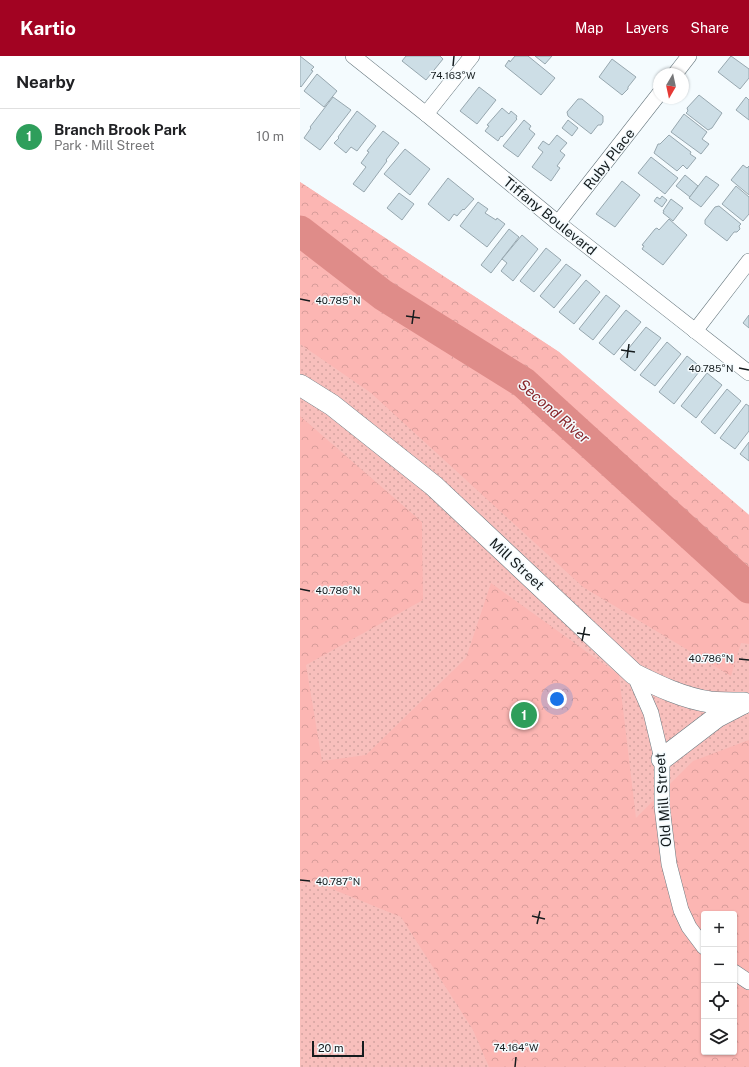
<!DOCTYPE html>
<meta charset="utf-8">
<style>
body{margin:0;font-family:"Public Sans",sans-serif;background:#f2f2f2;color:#202124}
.controls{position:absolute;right:12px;bottom:12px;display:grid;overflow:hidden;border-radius:4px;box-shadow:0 1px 3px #0004}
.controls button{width:36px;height:36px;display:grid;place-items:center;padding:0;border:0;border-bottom:1px solid #e0e0e0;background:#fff;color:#202124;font:20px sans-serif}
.compass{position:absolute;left:353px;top:12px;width:36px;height:36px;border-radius:50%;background:#fff;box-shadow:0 1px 3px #0004;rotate:189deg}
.scale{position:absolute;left:12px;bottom:10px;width:52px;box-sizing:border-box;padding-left:4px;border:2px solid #151c1e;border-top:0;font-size:11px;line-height:14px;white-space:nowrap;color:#151c1e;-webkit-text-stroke:3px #f4fbfe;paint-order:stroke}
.you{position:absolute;left:257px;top:643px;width:14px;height:14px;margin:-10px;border:3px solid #fff;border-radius:50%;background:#1a73e8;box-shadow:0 0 0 6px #1a73e833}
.badge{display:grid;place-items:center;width:26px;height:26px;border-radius:50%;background:#a20322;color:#fff;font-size:13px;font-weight:700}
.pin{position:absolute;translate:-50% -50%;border:2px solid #fff;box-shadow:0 1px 4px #0006}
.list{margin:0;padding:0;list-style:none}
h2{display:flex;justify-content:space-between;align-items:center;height:52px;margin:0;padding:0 16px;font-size:17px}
h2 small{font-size:13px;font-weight:400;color:#757577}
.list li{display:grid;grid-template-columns:26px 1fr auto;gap:12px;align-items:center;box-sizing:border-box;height:56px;padding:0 16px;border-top:1px solid #e0e0e0}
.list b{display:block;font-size:15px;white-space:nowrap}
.list p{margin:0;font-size:13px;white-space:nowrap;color:#757577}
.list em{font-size:13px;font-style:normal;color:#757577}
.icon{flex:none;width:22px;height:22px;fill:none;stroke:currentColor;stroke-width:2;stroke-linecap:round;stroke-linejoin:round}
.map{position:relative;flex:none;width:449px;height:1011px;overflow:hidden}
header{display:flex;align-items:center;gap:24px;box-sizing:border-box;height:56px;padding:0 20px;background:#a20322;color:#fff}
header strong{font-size:19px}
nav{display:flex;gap:22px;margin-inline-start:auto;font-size:14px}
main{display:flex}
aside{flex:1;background:#fff}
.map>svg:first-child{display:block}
.grass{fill:url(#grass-dots);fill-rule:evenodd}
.forest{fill:url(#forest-crowns);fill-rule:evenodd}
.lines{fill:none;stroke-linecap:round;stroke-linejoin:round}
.river{stroke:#df8c89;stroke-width:31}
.building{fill:#cddee6;stroke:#97a7af}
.street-casing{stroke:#68787f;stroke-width:16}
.secondary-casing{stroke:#68787f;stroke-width:22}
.street{stroke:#fff;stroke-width:15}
.secondary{stroke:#fff;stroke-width:21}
.ticks{fill:none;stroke:#151c1e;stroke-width:1.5}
.labels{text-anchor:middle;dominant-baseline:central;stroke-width:3;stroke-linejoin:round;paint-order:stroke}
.street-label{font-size:14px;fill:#151c1e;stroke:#f4fbfe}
.water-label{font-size:15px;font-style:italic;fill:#89272c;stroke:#f4fbfe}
.ticks-label{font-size:10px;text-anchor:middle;fill:#151c1e;stroke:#f4fbfe;stroke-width:3;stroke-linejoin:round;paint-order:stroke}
</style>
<header>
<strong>Kartio</strong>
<nav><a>Map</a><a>Layers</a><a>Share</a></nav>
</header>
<main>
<aside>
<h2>Nearby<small></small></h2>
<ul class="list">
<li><span class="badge" style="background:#2e9e5b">1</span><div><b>Branch Brook Park</b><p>Park · Mill Street</p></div><em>10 m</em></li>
</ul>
</aside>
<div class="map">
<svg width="449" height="1011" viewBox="0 0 449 1011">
<defs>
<pattern id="grass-dots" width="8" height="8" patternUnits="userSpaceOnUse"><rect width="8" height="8" fill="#f8bfbc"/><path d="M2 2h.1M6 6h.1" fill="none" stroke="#d4a4a1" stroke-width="1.8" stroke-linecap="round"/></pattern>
<pattern id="forest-crowns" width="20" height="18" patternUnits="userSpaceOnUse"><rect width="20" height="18" fill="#fcb6b3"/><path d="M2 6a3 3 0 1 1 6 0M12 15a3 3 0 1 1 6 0" fill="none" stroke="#d79c9a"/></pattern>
</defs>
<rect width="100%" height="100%" fill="#f4fbfe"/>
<!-- grass -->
<path class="grass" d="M0 126 259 296 449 459V1011H0ZM404 858H434V996H404Z"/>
<!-- forest -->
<g class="forest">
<polygon points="0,126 259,296 449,459 449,588 441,587 431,620 283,531 71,337 0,288"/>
<path d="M0 360 122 466 123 544 6 609 22 705 66 699 166 602 191 527 319 619 336 762 393 705 449 684V1011H189L173 974 101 861 10 824 0 827ZM404 858H434V996H404Z"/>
</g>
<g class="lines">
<!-- river -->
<polyline class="river" points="0,175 83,239 224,327 449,532"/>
</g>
<!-- building -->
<g class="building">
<polygon points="0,0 14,11 11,14 13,15 1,31 0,30"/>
<polygon points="106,0 140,0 143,3 126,24 102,5"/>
<polygon points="215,0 228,0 255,22 241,39 205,10 209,4 210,6"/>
<polygon points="235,0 252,0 245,8"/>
<polygon points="431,0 449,13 449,22 440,33 418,16"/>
<polygon points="312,3 336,21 328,31 328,33 322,39 299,21"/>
<polygon points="17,18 37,35 24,51 4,35"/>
<polygon points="179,31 196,44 177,68 160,55"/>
<polygon points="399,39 422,57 412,72 408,74 386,57 388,55 387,52"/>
<polygon points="33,41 51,54 20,94 4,82 11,72 10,71"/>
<polygon points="446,41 449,44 449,64 436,54"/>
<polygon points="278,43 282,43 303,60 303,66 301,69 298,69 291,78 268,60 267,56"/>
<polygon points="202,52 209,58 211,55 217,60 216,62 217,63 202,81 201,80 198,85 185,75 189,70 187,69"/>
<polygon points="57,55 76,70 57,95 51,91 46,97 34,87 39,82 38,81"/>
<polygon points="384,58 407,76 402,83 409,88 401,98 371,76"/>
<polygon points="224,64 231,70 229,73 235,78 218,101 203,90"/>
<polygon points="268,64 278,72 272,80 262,72"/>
<polygon points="83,75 99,87 86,104 87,105 64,136 53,128 66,111 61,107 69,96 67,95"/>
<polygon points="257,79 267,87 260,95 265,99 257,110 260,112 251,125 232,111 243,96 238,92 243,85 249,89"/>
<polygon points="369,79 391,96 390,98 396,102 387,113 383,109 377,115 354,97 358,88 360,88"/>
<polygon points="105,93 130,113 110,139 84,118"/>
<polygon points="351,101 378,122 365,138 338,117"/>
<polygon points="443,109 447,112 449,110 449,139 431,124"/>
<polygon points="385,119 398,130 390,141 376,130"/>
<polygon points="406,120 419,129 401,151 389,142"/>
<polygon points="148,122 174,143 164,154 163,153 157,160 154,158 149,165 128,148"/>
<polygon points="322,125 340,139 315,171 296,158"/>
<polygon points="436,130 449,141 449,158 443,165 422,148"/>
<polygon points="99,137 114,148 102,164 87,152"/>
<polygon points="362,140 367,144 362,151 354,145 357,141 360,143"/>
<polygon points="371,143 383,152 373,165 363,157 364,155 363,155"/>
<polygon points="178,146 188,153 185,157 196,164 197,162 205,168 187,191 160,170"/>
<polygon points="419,150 441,168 439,170 440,173 437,176 434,176 427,185 405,168 405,164 415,151"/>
<polygon points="369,163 387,179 363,209 342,193 344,190 342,189 355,173 357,172 359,174"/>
<polygon points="209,173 219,181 191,217 181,209"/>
<polygon points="222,179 238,193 213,225 201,215 207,207 202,203"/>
<polygon points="246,192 261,204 234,236 220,225"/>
<polygon points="266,208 281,219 254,252 240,240"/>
<polygon points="286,224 300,236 274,268 259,256"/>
<polygon points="306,239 320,250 293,284 279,273"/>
<polygon points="326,254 341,266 314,299 299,287"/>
<polygon points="449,259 449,272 443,267"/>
<polygon points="346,271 361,282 335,315 320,303"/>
<polygon points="367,286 381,298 355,330 340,319"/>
<polygon points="387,300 402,312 374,348 359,336"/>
<polygon points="407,317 422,329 396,362 381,350"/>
<polygon points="427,333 441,345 415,378 401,366"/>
<polygon points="446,348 449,350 449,375 435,393 420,382"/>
<polygon points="449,386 449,405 440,398"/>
</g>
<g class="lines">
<defs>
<g id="street">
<polyline points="53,0 126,58 258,167 449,317"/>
<polyline points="375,18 389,0"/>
<polyline points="126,58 172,0"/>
<polyline points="258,167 359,38"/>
<polyline points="395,275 449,205"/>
<polyline points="334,618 351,657 362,703 362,751 369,808 381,854 389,871 404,891"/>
<polyline points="434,916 449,926"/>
</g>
<g id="secondary">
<path d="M0 329 32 349 134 430 334 618C358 630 383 642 410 646 421 647 433 647 444 647"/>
<polyline points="362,703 417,661 442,648"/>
</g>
</defs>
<!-- street casing -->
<use href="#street" class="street-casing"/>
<!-- secondary casing -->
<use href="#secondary" class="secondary-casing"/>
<!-- street -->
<use href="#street" class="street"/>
<!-- secondary -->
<use href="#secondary" class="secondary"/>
</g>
<!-- ticks -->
<path class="ticks" d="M153 10 154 0M0 243 10 245M106 260 120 262M112 268 114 254M321 294 335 296M327 302 329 288M439 312 449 314M0 533 10 535M277 577 290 579M282 585 285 571M439 603 449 604M0 824 10 825M232 860 245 863M237 868 240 855M215 1011 216 1001"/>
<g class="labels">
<!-- street labels -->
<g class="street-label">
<text transform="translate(309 103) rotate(-52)">Ruby Place</text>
<text transform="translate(250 160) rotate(39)">Tiffany Boulevard</text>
<text transform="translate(217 508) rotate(43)">Mill Street</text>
<text transform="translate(363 744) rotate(-94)">Old Mill Street</text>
</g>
<!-- water labels -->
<g class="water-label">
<text transform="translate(254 355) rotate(41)">Second River</text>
</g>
</g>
<g class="ticks-label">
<text x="153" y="23">74.163°W</text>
<text x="38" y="248">40.785°N</text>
<text x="411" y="316">40.785°N</text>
<text x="38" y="538">40.786°N</text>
<text x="411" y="606">40.786°N</text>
<text x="38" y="829">40.787°N</text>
<text x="216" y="995">74.164°W</text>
</g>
</svg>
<div class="controls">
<button>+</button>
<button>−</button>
<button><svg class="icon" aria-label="locate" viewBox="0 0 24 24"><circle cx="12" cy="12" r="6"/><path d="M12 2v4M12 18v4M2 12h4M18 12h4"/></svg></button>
<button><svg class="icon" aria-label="layers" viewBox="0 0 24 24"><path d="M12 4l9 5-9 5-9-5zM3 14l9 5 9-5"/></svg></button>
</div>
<svg class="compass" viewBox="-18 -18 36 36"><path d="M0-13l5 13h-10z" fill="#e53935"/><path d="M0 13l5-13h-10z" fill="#757577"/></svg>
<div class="scale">20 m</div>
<div class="you"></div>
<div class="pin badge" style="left:224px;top:659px;background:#2e9e5b">1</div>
</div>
</main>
